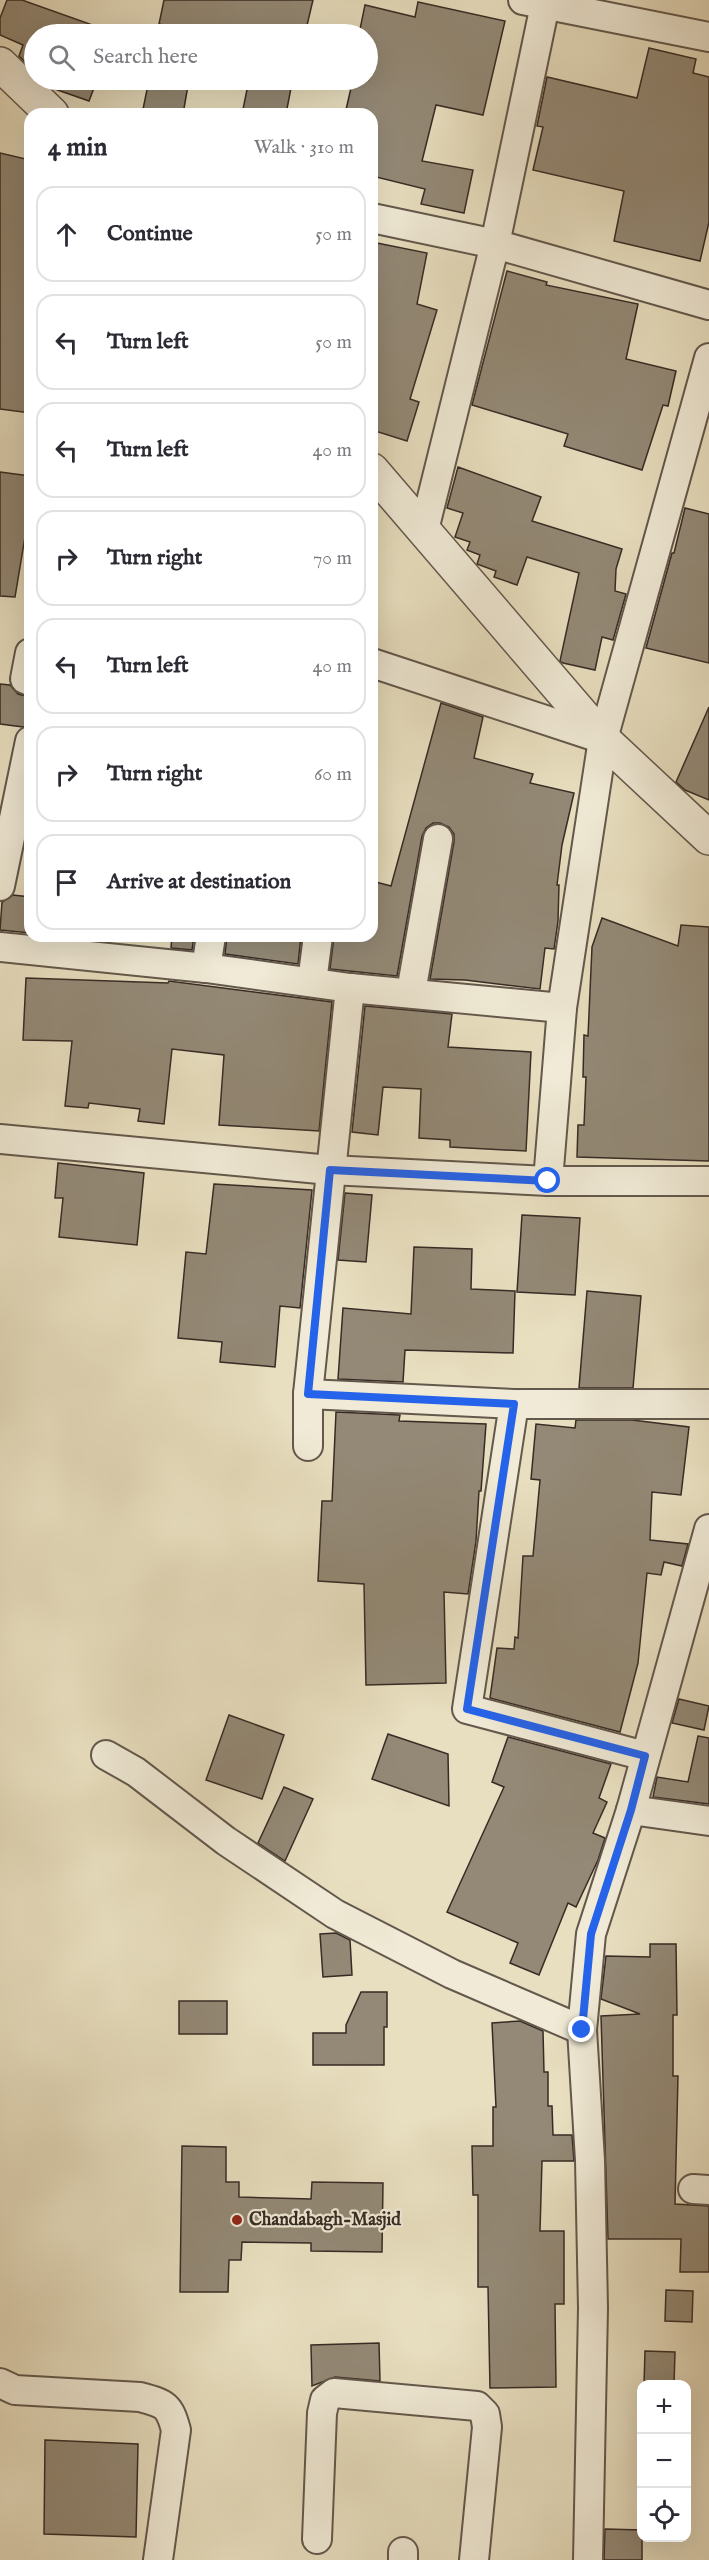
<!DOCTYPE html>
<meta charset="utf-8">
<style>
body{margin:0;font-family:"IM FELL English",serif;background:#f2f2f3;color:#2b2b33}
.controls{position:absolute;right:18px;bottom:18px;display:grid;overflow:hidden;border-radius:12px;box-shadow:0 6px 24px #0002}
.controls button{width:54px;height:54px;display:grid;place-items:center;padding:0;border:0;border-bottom:2px solid #e1e1e2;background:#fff;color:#2b2b33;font:30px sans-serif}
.stop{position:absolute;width:18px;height:18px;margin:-14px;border:4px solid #2563eb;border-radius:50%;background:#fff}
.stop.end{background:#2563eb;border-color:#fff;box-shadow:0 2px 6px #0008}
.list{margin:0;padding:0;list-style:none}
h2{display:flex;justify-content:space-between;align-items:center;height:78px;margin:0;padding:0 24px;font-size:26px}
h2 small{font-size:20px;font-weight:400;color:#7c7c81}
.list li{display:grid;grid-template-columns:39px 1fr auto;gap:18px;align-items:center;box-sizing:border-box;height:96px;margin:0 12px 12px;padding:0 12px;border:2px solid #e1e1e2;border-radius:18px}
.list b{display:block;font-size:22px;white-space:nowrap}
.list em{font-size:20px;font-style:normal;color:#7c7c81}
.icon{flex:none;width:33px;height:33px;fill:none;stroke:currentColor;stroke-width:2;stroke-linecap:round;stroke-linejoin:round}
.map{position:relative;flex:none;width:709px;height:2560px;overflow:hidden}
.search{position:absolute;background:#fff;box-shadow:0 6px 24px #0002;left:24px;top:24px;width:354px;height:66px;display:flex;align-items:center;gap:15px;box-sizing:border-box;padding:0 21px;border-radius:33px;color:#7c7c81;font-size:22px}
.panel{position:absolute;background:#fff;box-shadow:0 6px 24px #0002;left:24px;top:108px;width:354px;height:834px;border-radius:18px}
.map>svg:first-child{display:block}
.building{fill:#938976;stroke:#372b25;stroke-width:1.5}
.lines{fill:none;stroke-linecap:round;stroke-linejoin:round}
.minor-casing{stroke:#63584c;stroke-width:32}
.tertiary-casing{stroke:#63584c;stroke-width:36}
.minor{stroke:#f0ead6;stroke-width:28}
.tertiary{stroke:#f0ead6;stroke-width:33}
.route{stroke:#2563eb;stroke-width:8}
.poi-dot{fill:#8f2418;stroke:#f0ead6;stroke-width:2}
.labels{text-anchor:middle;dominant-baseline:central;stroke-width:4.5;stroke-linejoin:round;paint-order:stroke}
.poi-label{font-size:18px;font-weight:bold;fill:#372b25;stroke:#f0ead6;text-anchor:start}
</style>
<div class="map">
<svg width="709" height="2560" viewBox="0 0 709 2560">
<rect width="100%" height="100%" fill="#e8dfc0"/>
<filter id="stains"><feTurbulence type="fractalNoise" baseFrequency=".00333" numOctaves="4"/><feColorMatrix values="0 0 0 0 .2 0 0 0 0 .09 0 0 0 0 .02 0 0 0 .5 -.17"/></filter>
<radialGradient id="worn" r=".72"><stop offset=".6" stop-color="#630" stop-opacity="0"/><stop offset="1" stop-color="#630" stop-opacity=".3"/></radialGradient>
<!-- building -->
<g class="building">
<polygon points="7,0 22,0 98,27 97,34 34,34 34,71 19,56 23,45 0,35 0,18"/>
<polygon points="164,0 313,0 305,34 200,34 159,24"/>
<polygon points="418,2 505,21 483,115 436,105 422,161 473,170 464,213 421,204 425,189 372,176 372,114 345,114 351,88 346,87 348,80 368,80 368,34 359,34 365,5 415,17"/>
<polygon points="649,48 696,59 693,73 709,77 709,222 700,261 614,241 624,191 533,170 543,127 537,126 547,77 637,98"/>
<polygon points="43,80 97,80 89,101 52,88"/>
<polygon points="149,80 189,80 183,114 142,114"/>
<polygon points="249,80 291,88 286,114 242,114"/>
<polygon points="0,153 30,160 30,413 0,409"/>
<polygon points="372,242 427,253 417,304 437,310 410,399 419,402 407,441 372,430"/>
<polygon points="507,271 547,282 546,285 638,304 626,359 676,371 668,406 663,405 642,470 564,446 568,434 472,405"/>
<polygon points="458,467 541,497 532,521 622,549 616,569 615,591 626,594 613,640 602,637 595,670 563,663 560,661 579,573 527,557 517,585 494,577 496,571 477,564 480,555 467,550 470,542 455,537 463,513 447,508"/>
<polygon points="0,472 30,476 30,507 15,597 0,596"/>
<polygon points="685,508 709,514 709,663 646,648 672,553 674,553"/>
<polygon points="0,684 10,685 18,694 30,697 30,725 23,727 0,724"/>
<polygon points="441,703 483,717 474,758 533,774 530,783 574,793 562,845 557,885 559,885 558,921 554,949 545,948 540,989 465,980 430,979 454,842 454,834 449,827 440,823 433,823 426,828 422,836 397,976 330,969 334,936 372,936 372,881 391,886"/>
<polygon points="709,707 709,800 685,790 676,782"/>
<polygon points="13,895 30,897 30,933 0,930 2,902"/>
<polygon points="602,918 678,946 681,925 709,927 709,1161 577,1157 578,1125 584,1125 586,1077 583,1077 584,1035 588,1036 592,947"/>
<polygon points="172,936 194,936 192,950 171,948"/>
<polygon points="227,936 301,936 298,964 225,954"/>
<polygon points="26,978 168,983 169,981 332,1002 319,1131 219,1125 224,1055 172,1049 164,1124 138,1121 140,1109 89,1103 88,1108 65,1106 72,1041 23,1040"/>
<polygon points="365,1006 452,1014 448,1047 531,1052 526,1151 450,1147 450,1140 419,1138 421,1089 383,1087 378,1135 352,1132"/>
<polygon points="58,1163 144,1173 137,1245 59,1237 63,1198 55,1198"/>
<polygon points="214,1184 312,1190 300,1308 280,1306 275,1367 220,1362 222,1342 178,1338 186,1252 206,1254"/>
<polygon points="345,1193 372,1195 366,1262 338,1260"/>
<polygon points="522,1215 580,1218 575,1295 517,1292"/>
<polygon points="414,1247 472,1249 471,1289 515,1291 513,1353 405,1350 403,1382 338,1379 343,1308 411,1314"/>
<polygon points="587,1291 641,1296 633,1388 579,1388"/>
<polygon points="336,1412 400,1415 399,1421 486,1424 481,1491 479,1491 476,1541 468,1594 444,1592 446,1683 366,1685 364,1584 318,1581 322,1501 332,1501"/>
<polygon points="576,1420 632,1420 689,1427 681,1495 652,1492 650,1540 688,1544 682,1566 664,1562 661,1575 647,1573 638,1663 620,1732 490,1698 497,1648 514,1649 515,1637 518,1638 523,1556 533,1556 540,1480 531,1479 536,1424 575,1428"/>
<polygon points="679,1699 709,1706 704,1730 672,1723"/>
<polygon points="229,1715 284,1735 262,1799 206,1780"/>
<polygon points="388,1734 448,1754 449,1806 372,1779"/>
<polygon points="698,1736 709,1738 709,1804 653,1797 657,1777 688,1782"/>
<polygon points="508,1737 611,1764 599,1798 607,1802 593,1833 605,1838 598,1860 576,1907 568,1903 539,1975 510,1963 518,1943 447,1912 504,1787 492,1782"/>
<polygon points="284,1787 313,1799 285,1861 258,1843"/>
<polygon points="336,1933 350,1940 352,1975 323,1977 320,1934"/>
<polygon points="650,1944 676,1944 677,2015 673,2015 673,2076 678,2076 675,2204 709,2206 709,2272 680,2272 681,2239 608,2239 601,2016 640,2014 601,1999 606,1956 650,1957"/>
<polygon points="361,1992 387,1992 387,2027 384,2027 384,2065 313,2065 313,2033 346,2033 346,2025"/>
<rect x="179" y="2001" width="48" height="33"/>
<polygon points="520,2021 543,2031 544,2072 548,2072 548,2106 552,2106 553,2135 572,2135 574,2161 542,2161 540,2231 564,2231 564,2304 555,2304 556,2387 490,2388 488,2287 478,2287 478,2195 473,2195 472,2146 493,2146 493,2107 496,2107 492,2023"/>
<polygon points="182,2146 226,2147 226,2182 239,2182 239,2197 311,2199 312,2182 383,2183 382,2252 311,2251 311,2243 242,2242 241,2260 229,2260 228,2292 180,2292"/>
<polygon points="666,2290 693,2291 692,2322 665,2321"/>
<polygon points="379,2343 380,2381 335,2377 312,2386 311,2345"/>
<polygon points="645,2351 675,2352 674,2385 644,2385"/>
<polygon points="45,2440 138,2444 136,2537 44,2534"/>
<polygon points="605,2529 642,2530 642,2560 604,2560"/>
</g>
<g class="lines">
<defs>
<g id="minor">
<polyline points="523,0 709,37"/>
<polyline points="372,218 495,244 709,305"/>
<polyline points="424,530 495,244 546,0"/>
<polyline points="30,653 25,679 30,681"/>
<polyline points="372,663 603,739"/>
<polyline points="0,886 30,741"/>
<polyline points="0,947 206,968 350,988 562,1008"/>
<polyline points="206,968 211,936"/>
<polyline points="312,982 318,936"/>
<polyline points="411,992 438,839"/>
<polyline points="0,1139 330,1170 548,1181 709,1181"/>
<polyline points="548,1181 562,1008 603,739 709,358"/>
<polyline points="308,1394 514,1404 709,1404"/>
<polyline points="514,1404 467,1709 645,1756"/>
<polyline points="308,1446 308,1394 350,988"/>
<polyline points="106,1755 136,1772 226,1841 335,1914 452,1974 582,2030"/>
<polyline points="631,1810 709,1821"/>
<polyline points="693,2189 709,2190"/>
<path d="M0 2383 15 2390 140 2397C166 2404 169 2405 176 2430L158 2560"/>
<polyline points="317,2539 322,2413 325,2400 334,2393 477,2406 485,2414 487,2427 474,2560"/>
<polyline points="403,2560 403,2552"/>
<polyline points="588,2560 593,2308 590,2160 582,2030 591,1934 631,1810 709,1529"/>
</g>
<g id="tertiary">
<polyline points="0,64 52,114"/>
<polyline points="372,470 603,739 709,838"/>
</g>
</defs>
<!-- minor casing -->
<use href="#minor" class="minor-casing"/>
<!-- tertiary casing -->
<use href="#tertiary" class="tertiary-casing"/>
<!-- minor -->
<use href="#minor" class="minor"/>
<!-- tertiary -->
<use href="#tertiary" class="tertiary"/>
</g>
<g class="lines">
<!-- route -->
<polyline class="route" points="548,1181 330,1170 308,1394 514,1404 467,1709 645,1756 631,1810 591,1934 582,2030"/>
</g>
<!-- markers -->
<circle class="poi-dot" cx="237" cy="2220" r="6"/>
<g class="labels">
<!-- poi labels -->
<g class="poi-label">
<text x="249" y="2220">Chandabagh-Masjid</text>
</g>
</g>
<rect width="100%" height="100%" filter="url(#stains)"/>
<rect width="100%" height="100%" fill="url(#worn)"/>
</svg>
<div class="controls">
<button>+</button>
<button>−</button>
<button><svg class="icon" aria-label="locate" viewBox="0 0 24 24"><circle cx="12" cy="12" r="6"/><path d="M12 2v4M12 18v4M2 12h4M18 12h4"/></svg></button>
</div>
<div class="stop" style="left:548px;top:1181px"></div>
<div class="stop end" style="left:582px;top:2030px"></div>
<div class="search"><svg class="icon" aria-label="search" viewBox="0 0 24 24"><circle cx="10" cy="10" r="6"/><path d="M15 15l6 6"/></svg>Search here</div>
<section class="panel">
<h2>4 min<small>Walk · 310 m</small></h2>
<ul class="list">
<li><svg class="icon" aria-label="ahead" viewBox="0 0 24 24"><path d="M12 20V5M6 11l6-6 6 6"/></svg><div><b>Continue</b></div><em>50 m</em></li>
<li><svg class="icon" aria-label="left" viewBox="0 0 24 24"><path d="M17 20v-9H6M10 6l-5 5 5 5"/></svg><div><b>Turn left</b></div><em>50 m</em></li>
<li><svg class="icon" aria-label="left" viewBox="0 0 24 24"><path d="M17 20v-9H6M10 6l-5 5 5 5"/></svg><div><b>Turn left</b></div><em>40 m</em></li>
<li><svg class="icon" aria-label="right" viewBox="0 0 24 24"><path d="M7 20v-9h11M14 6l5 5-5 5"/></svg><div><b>Turn right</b></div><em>70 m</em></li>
<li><svg class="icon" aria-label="left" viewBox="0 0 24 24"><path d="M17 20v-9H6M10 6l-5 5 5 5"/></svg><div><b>Turn left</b></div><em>40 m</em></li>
<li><svg class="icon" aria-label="right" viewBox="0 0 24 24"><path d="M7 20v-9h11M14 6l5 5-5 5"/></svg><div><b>Turn right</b></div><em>60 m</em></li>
<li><svg class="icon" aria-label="arrive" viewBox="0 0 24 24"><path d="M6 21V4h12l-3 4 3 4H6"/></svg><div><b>Arrive at destination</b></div></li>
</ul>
</section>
</div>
